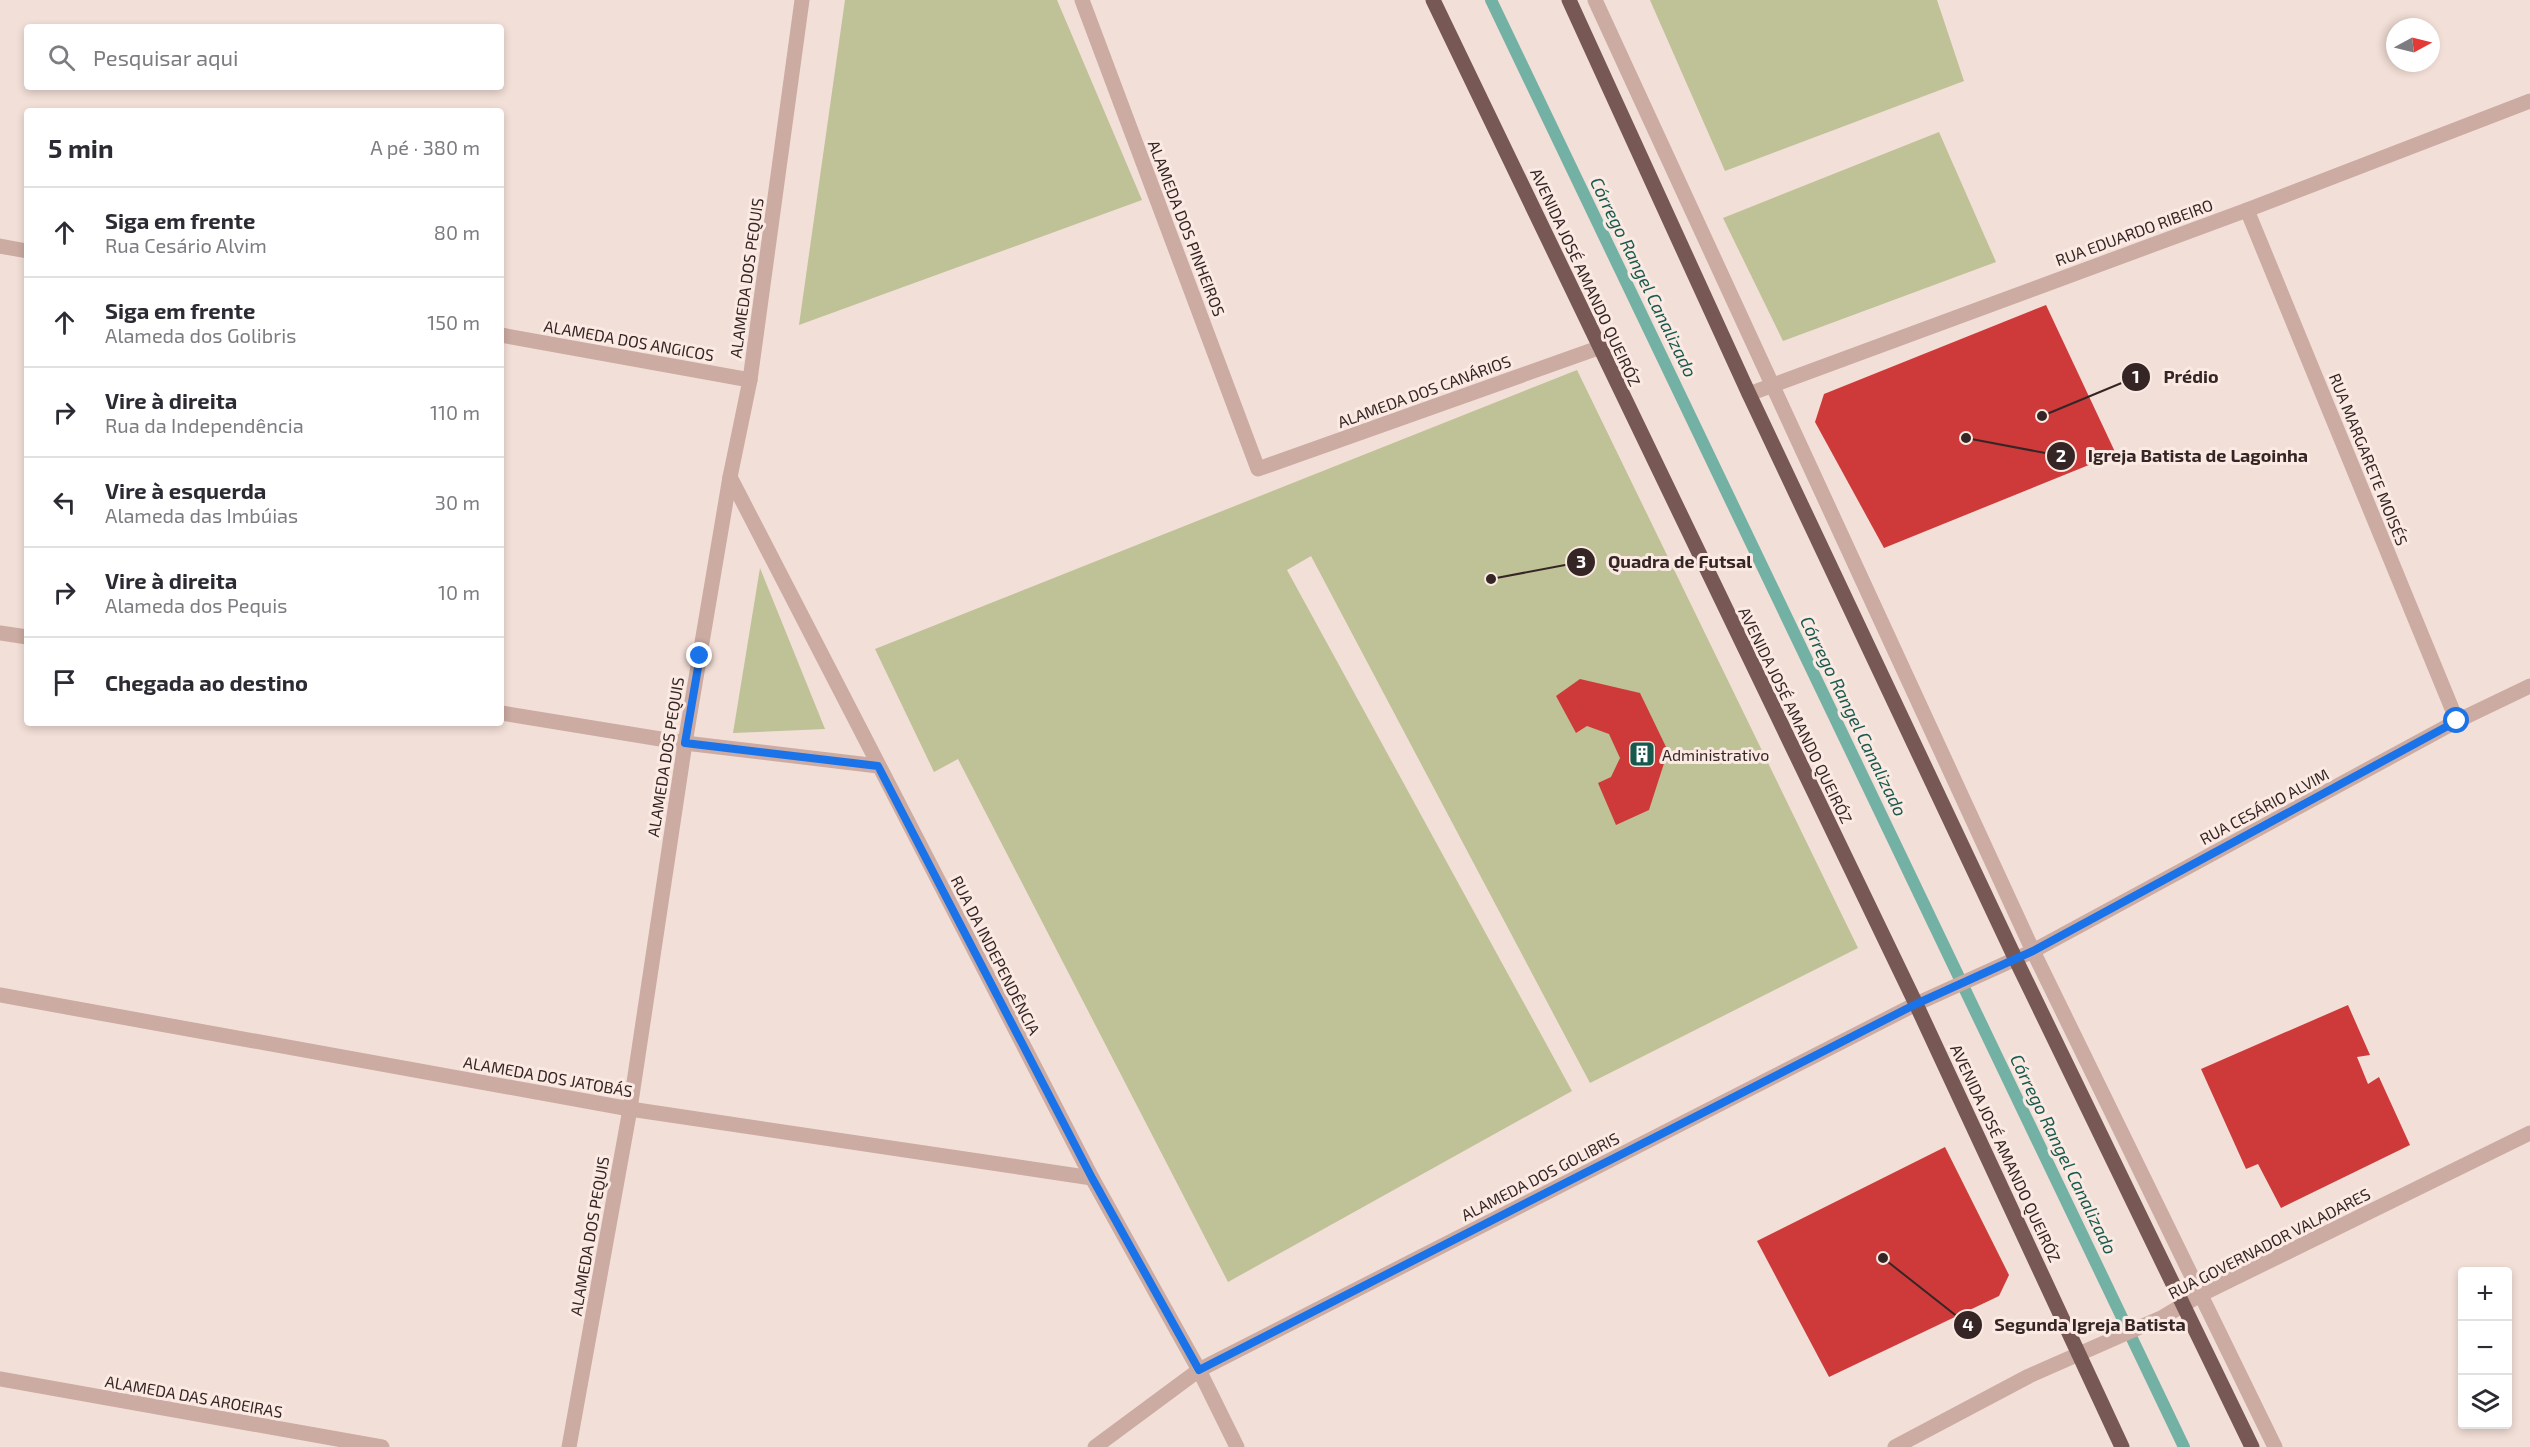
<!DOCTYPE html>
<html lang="pt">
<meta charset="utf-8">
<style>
body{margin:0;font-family:"Exo 2",sans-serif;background:#f2f2f3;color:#2b2b33}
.controls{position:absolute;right:18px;bottom:18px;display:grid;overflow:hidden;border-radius:6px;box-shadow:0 3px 9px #0003}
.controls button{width:54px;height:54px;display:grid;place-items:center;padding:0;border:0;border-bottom:2px solid #e1e1e2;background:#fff;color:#2b2b33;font:30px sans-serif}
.compass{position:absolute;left:2386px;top:18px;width:54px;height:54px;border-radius:50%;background:#fff;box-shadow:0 3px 9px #0003;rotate:83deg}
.stop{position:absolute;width:18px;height:18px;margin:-14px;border:4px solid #1a73e8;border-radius:50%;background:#fff}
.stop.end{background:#1a73e8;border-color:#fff;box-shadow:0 2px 6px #0008}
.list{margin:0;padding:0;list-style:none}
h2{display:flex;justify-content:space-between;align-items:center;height:78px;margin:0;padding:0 24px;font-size:26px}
h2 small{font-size:20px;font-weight:400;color:#7c7c81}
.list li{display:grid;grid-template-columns:39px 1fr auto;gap:18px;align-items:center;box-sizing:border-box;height:90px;padding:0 24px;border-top:2px solid #e1e1e2}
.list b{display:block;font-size:22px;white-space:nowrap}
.list p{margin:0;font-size:20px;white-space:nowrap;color:#7c7c81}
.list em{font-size:20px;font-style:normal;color:#7c7c81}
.icon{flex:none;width:33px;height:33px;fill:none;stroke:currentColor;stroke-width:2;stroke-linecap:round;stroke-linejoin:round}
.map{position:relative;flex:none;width:2530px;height:1447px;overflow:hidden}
.search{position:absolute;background:#fff;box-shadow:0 3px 9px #0003;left:24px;top:24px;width:480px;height:66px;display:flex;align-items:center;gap:15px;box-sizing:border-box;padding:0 21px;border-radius:6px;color:#7c7c81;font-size:22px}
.panel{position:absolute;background:#fff;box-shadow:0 3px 9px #0003;left:24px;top:108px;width:480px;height:618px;border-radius:6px}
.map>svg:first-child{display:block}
.green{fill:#bec296}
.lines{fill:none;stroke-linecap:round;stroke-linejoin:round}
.stream{stroke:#74b1a5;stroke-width:12}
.building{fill:#ce3a3a}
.minor{stroke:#cbaba2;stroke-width:15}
.major{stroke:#785855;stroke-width:15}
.route{stroke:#1a73e8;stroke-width:8}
.labels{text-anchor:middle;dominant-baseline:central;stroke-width:6;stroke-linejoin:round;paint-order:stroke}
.street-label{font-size:16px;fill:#352625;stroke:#faeae3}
.poi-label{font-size:16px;fill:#352625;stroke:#faeae3;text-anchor:start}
.water-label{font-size:18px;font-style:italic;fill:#18594d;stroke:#faeae3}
.leader{fill:none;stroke:#352625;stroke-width:2}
.callout-dot{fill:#352625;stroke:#faeae3;stroke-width:2}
.mark-label{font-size:18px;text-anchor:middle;font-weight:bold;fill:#fff}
.callout-label{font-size:18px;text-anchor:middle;font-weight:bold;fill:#352625;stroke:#faeae3;stroke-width:6;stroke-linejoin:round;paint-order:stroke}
</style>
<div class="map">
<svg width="2530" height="1447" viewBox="0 0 2530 1447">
<rect width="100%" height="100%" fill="#f2dfd7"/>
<!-- green -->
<g class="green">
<polygon points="845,0 1057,0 1142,200 799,325"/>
<polygon points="1650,0 1937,0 1964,81 1725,171"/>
<polygon points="1939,132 1996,262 1783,341 1723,218"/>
<polygon points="1577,370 1858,948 1590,1083 1311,556 1287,570 1572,1091 1228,1282 958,759 934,772 875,649"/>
<polygon points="760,568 825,729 733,733"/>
</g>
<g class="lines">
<!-- stream -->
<polyline class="stream" points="1491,0 2184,1447"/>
</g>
<!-- building -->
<g class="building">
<polygon points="2046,305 2116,454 1884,548 1815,422 1824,394"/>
<polygon points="1580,679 1640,693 1668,751 1649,810 1616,825 1598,783 1611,777 1620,758 1609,734 1587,726 1576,733 1556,696"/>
<polygon points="2348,1005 2370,1055 2357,1057 2368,1084 2379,1077 2410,1145 2281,1208 2258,1164 2246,1169 2201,1069"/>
<polygon points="1945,1147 2009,1275 1999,1296 1829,1377 1757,1241"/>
</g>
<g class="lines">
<!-- minor -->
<g class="minor">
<polyline points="1082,0 1258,469 1601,347"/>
<polyline points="1595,0 2033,951 2275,1447"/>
<polyline points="2247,210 2457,721"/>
<polyline points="0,246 27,251"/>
<polyline points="501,335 750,380"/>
<polyline points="1749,394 2247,210 2530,101"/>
<polyline points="730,477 1092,1178 1199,1370 1237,1447"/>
<polyline points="0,633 27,637"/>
<polyline points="501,713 685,743 878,766"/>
<polyline points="0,995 630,1109 1092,1178"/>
<polyline points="0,1379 382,1447"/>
<polyline points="569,1447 630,1109 685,743 730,477 750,380 802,0"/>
<polyline points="1095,1447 1199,1370 1916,1004 2033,951 2457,721 2530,686"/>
<polyline points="1895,1447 2029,1376 2163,1317 2200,1295 2530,1133"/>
</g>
<!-- major -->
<g class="major">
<polyline points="1433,0 1916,1004 2122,1447"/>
<polyline points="1569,0 1749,394 2016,960 2252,1447"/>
</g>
</g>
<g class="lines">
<!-- route -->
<polyline class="route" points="700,656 685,743 878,766 1092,1178 1199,1370 1916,1004 2033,951 2457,721"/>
</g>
<!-- icons -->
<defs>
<symbol id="building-square" viewBox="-11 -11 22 22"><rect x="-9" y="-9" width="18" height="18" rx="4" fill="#18594d" stroke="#faeae3"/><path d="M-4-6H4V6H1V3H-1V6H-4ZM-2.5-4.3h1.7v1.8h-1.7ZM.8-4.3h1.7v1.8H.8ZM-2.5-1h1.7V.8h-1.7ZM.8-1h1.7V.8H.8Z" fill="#fff"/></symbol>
</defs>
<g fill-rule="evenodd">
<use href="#building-square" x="1627" y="739" width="30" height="30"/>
</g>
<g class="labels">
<!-- street labels -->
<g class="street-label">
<text transform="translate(1187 228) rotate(69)">ALAMEDA DOS PINHEIROS</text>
<text transform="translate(2134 232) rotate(-20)">RUA EDUARDO RIBEIRO</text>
<text transform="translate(1586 277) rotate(65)">AVENIDA JOSÉ AMANDO QUEIRÓZ</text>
<text transform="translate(746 278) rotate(-82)">ALAMEDA DOS PEQUIS</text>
<text transform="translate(629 340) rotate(10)">ALAMEDA DOS ANGICOS</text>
<text transform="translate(1424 391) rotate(-20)">ALAMEDA DOS CANÁRIOS</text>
<text transform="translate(2369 459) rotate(68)">RUA MARGARETE MOISÉS</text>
<text transform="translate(1796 715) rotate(64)">AVENIDA JOSÉ AMANDO QUEIRÓZ</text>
<text transform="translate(665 757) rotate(-81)">ALAMEDA DOS PEQUIS</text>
<text transform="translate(2264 806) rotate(-28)">RUA CESÁRIO ALVIM</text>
<text transform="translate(996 955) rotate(63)">RUA DA INDEPENDÊNCIA</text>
<text transform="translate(548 1076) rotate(10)">ALAMEDA DOS JATOBÁS</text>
<text transform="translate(2006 1153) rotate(65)">AVENIDA JOSÉ AMANDO QUEIRÓZ</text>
<text transform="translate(1540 1176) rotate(-27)">ALAMEDA DOS GOLIBRIS</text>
<text transform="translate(589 1236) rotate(-80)">ALAMEDA DOS PEQUIS</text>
<text transform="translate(2269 1243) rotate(-27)">RUA GOVERNADOR VALADARES</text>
<text transform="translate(194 1396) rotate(10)">ALAMEDA DAS AROEIRAS</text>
</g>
<!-- poi labels -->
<g class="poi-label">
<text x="1662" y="754">Administrativo</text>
</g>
<!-- water labels -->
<g class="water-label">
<text transform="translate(1644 277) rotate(64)">Córrego Rangel Canalizado</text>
<text transform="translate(1854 716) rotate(64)">Córrego Rangel Canalizado</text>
<text transform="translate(2064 1154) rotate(64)">Córrego Rangel Canalizado</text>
</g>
</g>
<!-- callouts -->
<path class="leader" d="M2042 416L2136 377M1966 438L2061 456M1491 579L1581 562M1883 1258L1968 1325"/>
<g class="callout-dot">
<circle cx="2042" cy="416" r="6"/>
<circle cx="1966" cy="438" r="6"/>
<circle cx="1491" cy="579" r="6"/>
<circle cx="1883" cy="1258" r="6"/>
<circle cx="2136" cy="377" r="15"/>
<circle cx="2061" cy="456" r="15"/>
<circle cx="1581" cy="562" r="15"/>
<circle cx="1968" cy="1325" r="15"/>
</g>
<g class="mark-label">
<text x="2136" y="383">1</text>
<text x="2061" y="462">2</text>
<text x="1581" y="568">3</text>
<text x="1968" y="1331">4</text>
</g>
<g class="callout-label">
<text x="2191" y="383">Prédio</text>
<text x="2198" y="462">Igreja Batista de Lagoinha</text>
<text x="1680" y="568">Quadra de Futsal</text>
<text x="2090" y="1331">Segunda Igreja Batista</text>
</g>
</svg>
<div class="controls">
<button>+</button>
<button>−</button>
<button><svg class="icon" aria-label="layers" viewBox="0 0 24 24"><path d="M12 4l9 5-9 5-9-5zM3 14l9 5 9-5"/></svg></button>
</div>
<svg class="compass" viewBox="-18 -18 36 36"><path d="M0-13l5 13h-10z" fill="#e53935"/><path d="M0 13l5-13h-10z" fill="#7c7c81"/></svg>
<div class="stop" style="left:2457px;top:721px"></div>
<div class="stop end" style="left:700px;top:656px"></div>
<div class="search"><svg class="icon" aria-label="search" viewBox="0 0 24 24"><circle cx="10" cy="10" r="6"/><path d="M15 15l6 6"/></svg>Pesquisar aqui</div>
<section class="panel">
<h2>5 min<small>A pé · 380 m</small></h2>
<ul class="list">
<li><svg class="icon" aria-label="ahead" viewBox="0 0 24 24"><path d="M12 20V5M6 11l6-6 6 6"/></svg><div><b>Siga em frente</b><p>Rua Cesário Alvim</p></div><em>80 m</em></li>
<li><svg class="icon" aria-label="ahead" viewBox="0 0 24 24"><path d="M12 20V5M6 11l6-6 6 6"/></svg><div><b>Siga em frente</b><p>Alameda dos Golibris</p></div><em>150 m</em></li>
<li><svg class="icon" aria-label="right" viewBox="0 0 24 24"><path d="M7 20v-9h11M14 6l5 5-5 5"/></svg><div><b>Vire à direita</b><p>Rua da Independência</p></div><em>110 m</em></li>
<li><svg class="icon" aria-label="left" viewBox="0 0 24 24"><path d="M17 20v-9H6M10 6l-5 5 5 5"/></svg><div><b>Vire à esquerda</b><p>Alameda das Imbúias</p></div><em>30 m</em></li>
<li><svg class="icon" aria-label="right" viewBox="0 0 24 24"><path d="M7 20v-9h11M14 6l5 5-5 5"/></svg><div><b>Vire à direita</b><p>Alameda dos Pequis</p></div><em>10 m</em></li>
<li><svg class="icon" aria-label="arrive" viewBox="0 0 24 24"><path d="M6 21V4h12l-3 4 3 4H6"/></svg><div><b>Chegada ao destino</b></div></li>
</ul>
</section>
</div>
